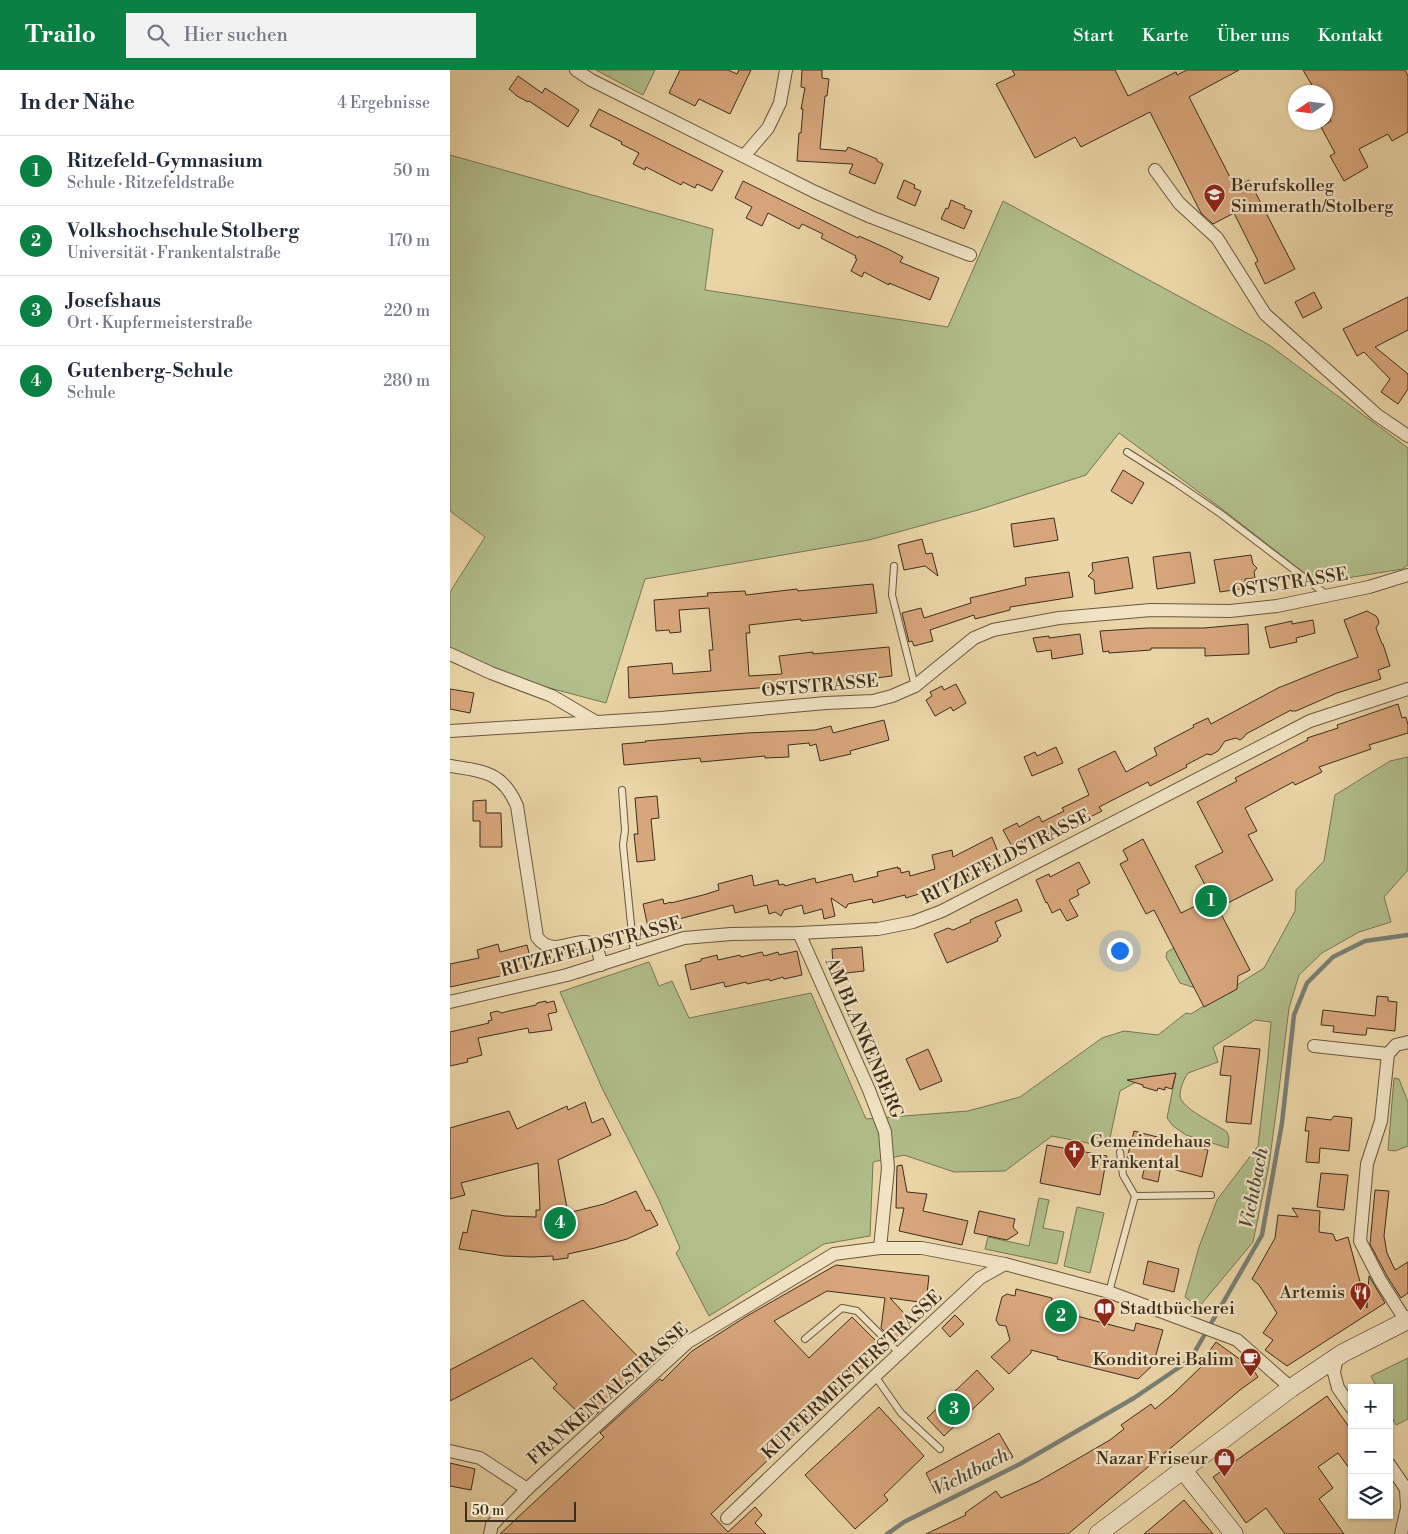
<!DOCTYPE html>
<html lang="de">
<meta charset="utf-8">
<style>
body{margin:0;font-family:"Libre Bodoni",serif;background:#f2f2f3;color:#1f2937}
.controls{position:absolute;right:15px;bottom:15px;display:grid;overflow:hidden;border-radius:0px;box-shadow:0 1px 4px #0004}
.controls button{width:45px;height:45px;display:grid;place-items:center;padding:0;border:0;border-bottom:1px solid #e0e1e3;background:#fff;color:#1f2937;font:25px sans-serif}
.compass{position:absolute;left:838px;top:15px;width:45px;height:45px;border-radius:50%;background:#fff;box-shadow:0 1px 4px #0004;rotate:257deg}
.scale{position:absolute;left:15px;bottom:12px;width:111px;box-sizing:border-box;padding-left:5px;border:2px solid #3d2d1b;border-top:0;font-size:14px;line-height:18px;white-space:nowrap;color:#3d2d1b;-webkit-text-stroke:4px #f1e4c5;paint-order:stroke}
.you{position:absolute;left:669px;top:880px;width:18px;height:18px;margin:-12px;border:4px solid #fff;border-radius:50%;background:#1a73e8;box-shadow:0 0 0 8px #1a73e833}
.badge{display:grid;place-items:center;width:32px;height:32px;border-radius:50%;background:#0b8043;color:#fff;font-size:16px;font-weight:700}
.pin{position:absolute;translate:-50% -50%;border:2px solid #fff;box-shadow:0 1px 5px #0006}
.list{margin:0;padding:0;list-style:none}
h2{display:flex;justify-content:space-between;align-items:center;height:65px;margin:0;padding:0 20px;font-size:21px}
h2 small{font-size:16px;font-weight:400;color:#747a83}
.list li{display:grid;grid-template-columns:32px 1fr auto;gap:15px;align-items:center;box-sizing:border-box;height:70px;padding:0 20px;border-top:1px solid #e0e1e3}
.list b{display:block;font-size:19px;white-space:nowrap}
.list p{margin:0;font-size:16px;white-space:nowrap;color:#747a83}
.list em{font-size:16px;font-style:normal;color:#747a83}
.icon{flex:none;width:28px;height:28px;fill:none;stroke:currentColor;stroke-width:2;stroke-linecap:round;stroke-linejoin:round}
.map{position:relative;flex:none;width:958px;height:1464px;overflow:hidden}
header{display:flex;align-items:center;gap:30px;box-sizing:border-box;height:70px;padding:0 25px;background:#0b8043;color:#fff}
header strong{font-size:24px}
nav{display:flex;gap:28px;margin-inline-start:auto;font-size:18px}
.search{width:350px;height:45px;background:#f2f2f3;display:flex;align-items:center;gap:12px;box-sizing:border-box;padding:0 18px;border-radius:0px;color:#747a83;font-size:19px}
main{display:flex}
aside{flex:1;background:#fff}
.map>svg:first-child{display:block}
.green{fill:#b1be8a;stroke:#777652}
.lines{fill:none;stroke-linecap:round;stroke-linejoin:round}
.stream{stroke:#777f76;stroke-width:4.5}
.building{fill:#d9a67b;stroke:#3d2d1b}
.lane-casing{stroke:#68573e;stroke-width:8}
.street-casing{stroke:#68573e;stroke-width:14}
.secondary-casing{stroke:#3d2d1b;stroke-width:19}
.lane{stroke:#f1e4c5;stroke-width:6}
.street{stroke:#f1e4c5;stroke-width:12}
.secondary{stroke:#f1e4c5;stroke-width:18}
.labels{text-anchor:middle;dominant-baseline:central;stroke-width:4.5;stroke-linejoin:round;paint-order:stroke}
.poi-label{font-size:18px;fill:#3d2d1b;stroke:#f1e4c5;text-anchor:start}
.street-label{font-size:18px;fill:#3d2d1b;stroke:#f1e4c5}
.water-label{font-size:19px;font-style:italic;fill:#504839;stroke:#f1e4c5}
</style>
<header>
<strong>Trailo</strong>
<div class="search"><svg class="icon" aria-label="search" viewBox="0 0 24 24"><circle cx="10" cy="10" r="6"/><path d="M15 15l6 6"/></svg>Hier suchen</div>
<nav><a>Start</a><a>Karte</a><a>Über uns</a><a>Kontakt</a></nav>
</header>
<main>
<aside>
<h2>In der Nähe<small>4 Ergebnisse</small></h2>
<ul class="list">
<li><span class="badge">1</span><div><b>Ritzefeld-Gymnasium</b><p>Schule · Ritzefeldstraße</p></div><em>50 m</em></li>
<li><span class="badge">2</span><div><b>Volkshochschule Stolberg</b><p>Universität · Frankentalstraße</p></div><em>170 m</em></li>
<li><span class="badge">3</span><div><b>Josefshaus</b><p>Ort · Kupfermeisterstraße</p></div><em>220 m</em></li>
<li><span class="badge">4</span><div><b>Gutenberg-Schule</b><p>Schule</p></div><em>280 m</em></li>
</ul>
</aside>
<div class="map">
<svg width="958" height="1464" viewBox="0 0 958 1464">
<rect width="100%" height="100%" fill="#ead5a6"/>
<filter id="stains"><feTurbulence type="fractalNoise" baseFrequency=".004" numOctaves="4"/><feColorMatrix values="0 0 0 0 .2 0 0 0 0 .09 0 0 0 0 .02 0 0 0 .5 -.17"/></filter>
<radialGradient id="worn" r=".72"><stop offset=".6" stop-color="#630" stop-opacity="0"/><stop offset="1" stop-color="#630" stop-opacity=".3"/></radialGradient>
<!-- green -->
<g class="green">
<polygon points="146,0 205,0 193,25"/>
<polygon points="0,85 263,159 255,220 498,257 553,131 819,275 958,378 958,495 952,499 867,513 776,442 669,363 636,405 528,440 419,470 195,509 156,633 66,609 0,578 0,522 35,467 0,441"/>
<path d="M958 687V800L934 827 941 852 909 862 872 883 849 905 839 938 828 1028 819 1095 803 1172 749 1237 735 1227 749 1177 767 1130 808 1076 818 987 821 952 805 950 763 977 768 992 738 1003C734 1009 730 1018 730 1026 732 1039 766 1054 777 1062L779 1068 778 1078 736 1065 723 1056 717 1048 726 1003 695 1007 670 1021 658 1077 602 1066 555 1101 504 1102 454 1085 423 1092 420 1166 374 1174 259 1246 226 1183 230 1178 208 1128 152 1018 110 922 199 892 209 916 222 911 239 948 361 923 416 1049 518 1041 570 1027 652 968 674 961 708 965 736 943 741 944 814 898 845 841 846 820 874 791 885 725 940 691Z"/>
<polygon points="724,878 745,918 730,913 716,887 717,882"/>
<polygon points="944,1008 949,1009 958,1032 958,1076 945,1081 938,1080"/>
<polygon points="589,1128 599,1130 593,1158 614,1162 607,1194 535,1179 538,1167 579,1176"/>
<polygon points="627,1137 654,1143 640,1203 614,1196"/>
<polygon points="958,1288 958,1349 946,1355 939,1342 939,1318 927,1318 921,1306"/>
</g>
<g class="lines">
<!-- stream -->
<polyline class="stream" points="437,1464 454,1452 570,1394 684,1328 740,1290 812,1165 832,1053 844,945 857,913 883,887 915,871 958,865"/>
</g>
<!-- building -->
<g class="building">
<polygon points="230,0 278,0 287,4 289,0 301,0 280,44 249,29 245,36 219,23"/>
<polygon points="352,0 372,0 372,8 379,9 377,26 375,26 370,79 396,81 398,77 427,89 427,91 433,94 425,114 399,103 403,94 347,91 349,63 351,63 353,39 351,39 355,18 351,17"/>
<polygon points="562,0 665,0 678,26 726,2 727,5 737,0 789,0 739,27 785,117 799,110 845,199 815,214 805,193 808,191 784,143 763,154 751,143 700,42 631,77 625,67 585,88 546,14 565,5"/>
<polygon points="853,0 955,0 958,6 958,62 942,71 938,64 909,79 918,97 894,111 880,86 885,83 871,57 881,51 876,41 876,22 866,22"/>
<polygon points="68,6 92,23 95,18 129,40 118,57 79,31 78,32 67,26 59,19"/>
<polygon points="149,39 273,101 262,121 247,114 245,118 233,112 231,115 196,97 195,100 183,94 189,83 171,74 172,72 140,56"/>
<polygon points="454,110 465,115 464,118 471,121 465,136 447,128"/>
<polygon points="293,111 408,168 409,166 438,179 453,187 450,192 489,208 480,230 439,213 439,215 414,202 412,207 401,201 407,189 405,188 406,186 371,168 373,164 352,154 349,159 318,143 312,156 296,148 302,137 285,128"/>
<polygon points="501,130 515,136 514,138 522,141 514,159 491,149 496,138 498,139"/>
<polygon points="864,222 872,238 853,248 845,232"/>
<polygon points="958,227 958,260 925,277 958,304 958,319 948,334 931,322 940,309 914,282 907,286 893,259"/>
<polygon points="673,400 694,413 682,434 661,421"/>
<polygon points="604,448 608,470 564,477 561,454"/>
<polygon points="472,469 476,484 482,483 488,506 475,496 454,500 448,475"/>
<polygon points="740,482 745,513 707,519 703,487"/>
<polygon points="801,485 803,494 807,498 804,502 805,508 795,509 796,518 770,522 764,490"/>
<polygon points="678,487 683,518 645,524 644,510 638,506 643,501 642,493"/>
<polygon points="619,502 623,527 560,537 560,540 525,549 524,545 480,560 483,571 464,576 462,571 459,572 452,543 471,538 474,548 521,533 520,528 576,515 575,508"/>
<polygon points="423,514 427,543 351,551 351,549 299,555 300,563 296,563 299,606 332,604 329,586 363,582 363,584 439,577 442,606 409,610 409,609 367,614 366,612 321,617 179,628 178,597 222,593 223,604 261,601 259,580 263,580 259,538 229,540 231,562 220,563 219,560 206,561 204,530 258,526 257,523 295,521 296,525 347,519 348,521"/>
<polygon points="917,541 926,546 928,549 929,553 926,558 932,574 933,574 940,596 928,600 931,609 887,623 846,641 841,641 841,640 796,664 794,667 790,670 786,668 775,671 768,681 761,685 757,684 736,695 737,697 700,716 698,712 649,737 652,741 638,748 635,743 609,757 610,758 564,780 553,760 567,753 569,757 589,746 592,752 614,741 612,738 639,725 628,699 665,681 676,702 707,685 704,678 744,657 743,655 758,648 761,654 828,618 875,599 908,587 894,550"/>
<polygon points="863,550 865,563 846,568 847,572 820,578 815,557 842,551 842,554"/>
<polygon points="798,554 799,584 755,586 755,578 701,578 701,580 659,583 659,581 653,582 650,561 698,558 754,558"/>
<polygon points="630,564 633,584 602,589 601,580 587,582 583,568 599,566 599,568"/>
<polygon points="506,614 516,633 503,641 501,637 485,646 476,630 482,626 480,622 492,616 494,620"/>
<polygon points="0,619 24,623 20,643 0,639"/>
<polygon points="948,634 952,648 956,647 958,655 958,663 919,675 921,679 869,697 872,702 845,715 843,712 795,738 807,761 798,765 823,810 768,838 800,900 788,906 787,919 754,937 704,840 696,844 670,794 678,790 673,780 693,769 731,843 762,828 745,796 773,782 747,732 787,711 785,708 858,670 857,668 888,658 887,655"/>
<polygon points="434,650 439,670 400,681 401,684 370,691 366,674 360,676 359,673 338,675 339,687 315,688 315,686 251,692 250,688 174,695 172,674 196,672 195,671 297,663 365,660 381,656 383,663"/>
<polygon points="606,677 613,693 582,706 574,687 585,682 587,686"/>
<polygon points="207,726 209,748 201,749 205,790 187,792 184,764 188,764 185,728"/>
<polygon points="36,730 36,743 51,743 52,777 30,777 30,751 23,751 23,731"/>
<polygon points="542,767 550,787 545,790 546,793 514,809 485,817 485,819 456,828 455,825 423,833 422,829 398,834 396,838 381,828 385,846 374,849 372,839 354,844 352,835 334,840 331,846 325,842 319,844 317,835 285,843 283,835 198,857 193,834 213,829 214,834 221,832 221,833 253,825 269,820 268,814 302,805 304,816 328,810 329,815 334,814 335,816 365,808 366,813 402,804 404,812 428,806 427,802 448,797 448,799 450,798 451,803 459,801 460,806 485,799 482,785 502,780 503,787"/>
<polygon points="629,792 640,813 627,820 629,825 619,830 628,846 617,851 610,839 602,843 597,832 596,833 586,810 599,804 600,807"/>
<polygon points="567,829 572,841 545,852 551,866 547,869 548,871 497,893 484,864 498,858 503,860 521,852 520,850"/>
<polygon points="48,874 50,882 77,875 83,899 0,917 0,894 29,888 27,880"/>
<polygon points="412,877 414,901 396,903 396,909 384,910 382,879"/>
<polygon points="347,881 352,905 334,909 333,907 320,911 319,909 297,914 296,912 275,917 274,912 241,920 235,895 251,891 251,889 267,885 268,890 290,885 291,887 312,882 314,886 328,882 329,885"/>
<polygon points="927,926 938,927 938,931 947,932 945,961 917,958 916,965 911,965 883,962 884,956 871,955 873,940 925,946"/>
<polygon points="96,931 96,933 104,931 107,942 98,944 102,960 79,963 78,958 28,968 32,985 17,989 18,992 0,996 0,962 39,953 38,951 42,950 40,943 47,941 52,943 59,941 86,935 87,933"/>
<polygon points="774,976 810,979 801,1054 776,1052 781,1006 770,1005"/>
<polygon points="478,979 492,1011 470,1020 456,989"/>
<polygon points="726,1003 722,1019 715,1017 715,1020 708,1018 707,1021 693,1017 693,1015 677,1010"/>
<polygon points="135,1032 142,1053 153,1048 161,1065 108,1090 118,1143 154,1134 186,1121 196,1141 200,1140 208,1155 177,1169 145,1178 118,1184 118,1188 110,1189 103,1190 103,1186 82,1187 54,1186 9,1179 13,1162 17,1163 22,1140 55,1146 86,1147 86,1140 90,1140 88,1093 11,1113 15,1125 0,1129 0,1058 59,1041 67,1059 117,1036 118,1040"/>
<polygon points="884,1046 902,1048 899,1081 870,1078 869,1093 856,1092 859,1061 855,1061 857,1047 881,1050"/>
<polygon points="684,1061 758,1080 752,1107 711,1096 708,1112 692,1108 696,1092 677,1088"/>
<polygon points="597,1075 657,1086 650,1125 590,1113"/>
<polygon points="452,1095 457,1122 477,1124 473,1141 518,1151 512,1175 449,1161 454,1138 446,1138 447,1096"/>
<polygon points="871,1103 898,1105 894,1140 867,1137"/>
<polygon points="925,1120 939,1121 934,1166 937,1183 945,1200 958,1192 958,1223 951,1228 937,1206 920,1174"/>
<polygon points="842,1138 870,1141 869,1162 883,1164 886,1171 898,1167 917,1238 919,1206 935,1233 837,1296 815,1280 823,1270 813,1263 827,1243 809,1215 802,1209 825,1168 828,1145 848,1147"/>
<polygon points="529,1141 565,1149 563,1157 568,1163 557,1170 524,1163"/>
<polygon points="698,1191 729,1199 724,1222 693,1214"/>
<polygon points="386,1195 479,1206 476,1233 440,1228 465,1255 453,1267 451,1265 443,1270 431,1258 435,1228 377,1221 324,1251 359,1288 402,1247 429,1274 429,1270 435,1277 433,1279 434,1280 261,1444 278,1462 305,1437 312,1445 305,1453 316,1464 50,1464 154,1367 150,1363 210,1309 212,1311 242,1281 297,1246"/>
<polygon points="566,1219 602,1228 600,1239 684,1261 686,1253 713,1260 703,1295 688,1309 607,1289 608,1287 581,1280 581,1283 559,1304 541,1287 560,1270 556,1256 549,1255 546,1250 552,1227 557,1224 565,1226"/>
<polygon points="133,1230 198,1297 138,1352 103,1318 107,1314 82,1288 0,1331 0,1300"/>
<polygon points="505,1245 514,1254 500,1267 492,1258"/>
<polygon points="766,1272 802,1298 808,1307 790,1320 618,1464 476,1464 516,1445 515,1443 546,1421 551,1428 589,1411 660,1370 674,1359 671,1355 701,1334 705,1339 723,1324 752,1296 750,1294"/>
<polygon points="527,1300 544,1319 494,1366 477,1348"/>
<polygon points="877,1326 902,1361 902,1402 888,1383 868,1397 883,1418 869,1429 894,1464 835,1464 816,1438 796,1453 763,1407"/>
<polygon points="429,1337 474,1386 434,1425 438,1430 405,1459 355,1405"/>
<polygon points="549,1363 563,1387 541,1399 538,1395 486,1423 476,1403 539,1369"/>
<polygon points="0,1393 25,1399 21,1420 0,1416"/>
<polygon points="734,1430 763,1464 694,1464 713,1448"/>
</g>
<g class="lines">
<defs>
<g id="lane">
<polyline points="677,382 726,413 771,444 877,525"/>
<polyline points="444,496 442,525 465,616"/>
<polyline points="172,720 175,760 173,775 184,884"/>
<polyline points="685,1126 761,1125"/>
<polyline points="659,1222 685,1126 673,1105 670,1082"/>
<polyline points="355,1269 392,1238 407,1241 449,1283"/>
<polyline points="425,1306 451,1343 490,1379"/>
</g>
<g id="street">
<polyline points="126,0 141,10 365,122 421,147 520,185"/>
<polyline points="294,86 318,58 330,33 336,0"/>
<polyline points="705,100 729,133 767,168 815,244 927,345 958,366"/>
<polyline points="0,584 41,603 102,626 146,652"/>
<polyline points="0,661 211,648 376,633 423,631 442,626 465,616 524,568 543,560 609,548 701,540 780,541 827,536 919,517 958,505"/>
<path d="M0 696C33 701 53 702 67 736L87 867C104 891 129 862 145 876 149 880 150 889 151 895"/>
<polyline points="349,863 419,1020 435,1062 438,1098 430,1178"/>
<polyline points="0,932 117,905 234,868 281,864 349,863 428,859 463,852 492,841 860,651 958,619"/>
<polyline points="864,976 938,984"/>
<polyline points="956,1251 930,1210 910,1171 917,1094 931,1051 938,984 946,975 958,972"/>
<polyline points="887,1286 884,1303 888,1318 902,1338"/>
<polyline points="0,1381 30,1388 77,1419"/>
<polyline points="939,1394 956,1419"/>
<polyline points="277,1448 425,1306 530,1208 555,1194"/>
<polyline points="40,1464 42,1455 77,1419 238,1272 384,1184 430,1178 472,1178 555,1194 659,1222 787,1270 841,1318"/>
<polyline points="951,1464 957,1438 956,1419 958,1418"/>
</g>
<g id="secondary">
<polyline points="732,1399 784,1464"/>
<polyline points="648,1464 841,1318 893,1283 958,1250"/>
</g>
</defs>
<!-- lane casing -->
<use href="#lane" class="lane-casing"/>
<!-- street casing -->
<use href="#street" class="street-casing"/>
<!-- secondary casing -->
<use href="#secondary" class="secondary-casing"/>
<!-- lane -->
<use href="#lane" class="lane"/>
<!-- street -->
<use href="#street" class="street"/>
<!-- secondary -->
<use href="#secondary" class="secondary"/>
</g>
<!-- icons -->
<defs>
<symbol id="school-pin" viewBox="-11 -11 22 30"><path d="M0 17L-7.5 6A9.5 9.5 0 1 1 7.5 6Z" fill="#8f2418" stroke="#f1e4c5"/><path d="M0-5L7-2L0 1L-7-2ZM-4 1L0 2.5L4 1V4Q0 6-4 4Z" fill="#fff"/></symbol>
<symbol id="church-pin" viewBox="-11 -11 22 30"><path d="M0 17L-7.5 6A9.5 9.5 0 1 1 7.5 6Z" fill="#8f2418" stroke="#f1e4c5"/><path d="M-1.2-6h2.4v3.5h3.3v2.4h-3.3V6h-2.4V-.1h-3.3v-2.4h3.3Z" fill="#fff"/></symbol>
<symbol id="restaurant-pin" viewBox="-11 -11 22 30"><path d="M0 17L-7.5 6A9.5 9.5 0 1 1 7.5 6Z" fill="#8f2418" stroke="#f1e4c5"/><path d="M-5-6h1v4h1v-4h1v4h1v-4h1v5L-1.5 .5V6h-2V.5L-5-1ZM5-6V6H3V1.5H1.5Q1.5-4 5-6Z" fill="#fff"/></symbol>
<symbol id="library-pin" viewBox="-11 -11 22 30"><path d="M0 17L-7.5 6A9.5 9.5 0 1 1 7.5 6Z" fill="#8f2418" stroke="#f1e4c5"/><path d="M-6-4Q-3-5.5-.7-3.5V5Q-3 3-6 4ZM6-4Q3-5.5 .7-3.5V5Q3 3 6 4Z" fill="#fff"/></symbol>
<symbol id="cafe-pin" viewBox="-11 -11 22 30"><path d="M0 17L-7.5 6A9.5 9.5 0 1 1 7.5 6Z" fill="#8f2418" stroke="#f1e4c5"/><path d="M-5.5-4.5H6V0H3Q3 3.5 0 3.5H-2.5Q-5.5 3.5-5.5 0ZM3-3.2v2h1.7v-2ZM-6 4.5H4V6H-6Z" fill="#fff"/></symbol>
<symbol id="shop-pin" viewBox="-11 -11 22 30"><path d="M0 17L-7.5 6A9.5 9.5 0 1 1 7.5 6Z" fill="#8f2418" stroke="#f1e4c5"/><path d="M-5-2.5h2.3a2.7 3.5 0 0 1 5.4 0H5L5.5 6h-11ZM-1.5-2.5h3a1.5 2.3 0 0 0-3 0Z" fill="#fff"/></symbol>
</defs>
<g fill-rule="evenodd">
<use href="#school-pin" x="752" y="112" width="25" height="34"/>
<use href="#church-pin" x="612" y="1068" width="25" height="34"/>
<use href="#restaurant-pin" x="898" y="1210" width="25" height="34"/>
<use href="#library-pin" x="642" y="1226" width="25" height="34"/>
<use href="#cafe-pin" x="788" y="1276" width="25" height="34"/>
<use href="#shop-pin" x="762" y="1376" width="25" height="34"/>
</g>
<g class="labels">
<!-- poi labels -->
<g class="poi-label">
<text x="781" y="115">Berufskolleg<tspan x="781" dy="21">Simmerath/Stolberg</tspan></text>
<text x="640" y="1071">Gemeindehaus<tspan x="640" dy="21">Frankental</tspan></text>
<text x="895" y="1222" text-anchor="end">Artemis</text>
<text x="670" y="1238">Stadtbücherei</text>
<text x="784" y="1289" text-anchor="end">Konditorei Balim</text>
<text x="758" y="1388" text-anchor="end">Nazar Friseur</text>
</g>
<!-- street labels -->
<g class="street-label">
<text transform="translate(840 513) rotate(-9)">OSTSTRASSE</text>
<text transform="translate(370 616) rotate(-5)">OSTSTRASSE</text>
<text transform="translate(556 787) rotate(-27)">RITZEFELDSTRASSE</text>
<text transform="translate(141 877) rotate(-15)">RITZEFELDSTRASSE</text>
<text transform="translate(414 968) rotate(67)">AM BLANKENBERG</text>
<text transform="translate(402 1305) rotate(-43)">KUPFERMEISTERSTRASSE</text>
<text transform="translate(158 1324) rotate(-41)">FRANKENTALSTRASSE</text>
</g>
<!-- water labels -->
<g class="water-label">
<text transform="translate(804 1118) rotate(-79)">Vichtbach</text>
<text transform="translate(521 1402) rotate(-27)">Vichtbach</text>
</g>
</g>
<rect width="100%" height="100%" filter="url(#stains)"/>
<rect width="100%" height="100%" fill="url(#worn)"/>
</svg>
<div class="controls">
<button>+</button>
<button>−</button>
<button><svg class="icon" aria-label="layers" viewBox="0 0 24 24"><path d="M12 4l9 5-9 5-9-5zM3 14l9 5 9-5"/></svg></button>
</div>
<svg class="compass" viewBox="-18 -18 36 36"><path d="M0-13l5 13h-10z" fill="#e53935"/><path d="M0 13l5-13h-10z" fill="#747a83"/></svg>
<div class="scale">50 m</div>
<div class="you"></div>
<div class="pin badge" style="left:761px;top:831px">1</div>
<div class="pin badge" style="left:611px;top:1246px">2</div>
<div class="pin badge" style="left:504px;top:1339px">3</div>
<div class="pin badge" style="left:110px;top:1153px">4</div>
</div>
</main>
